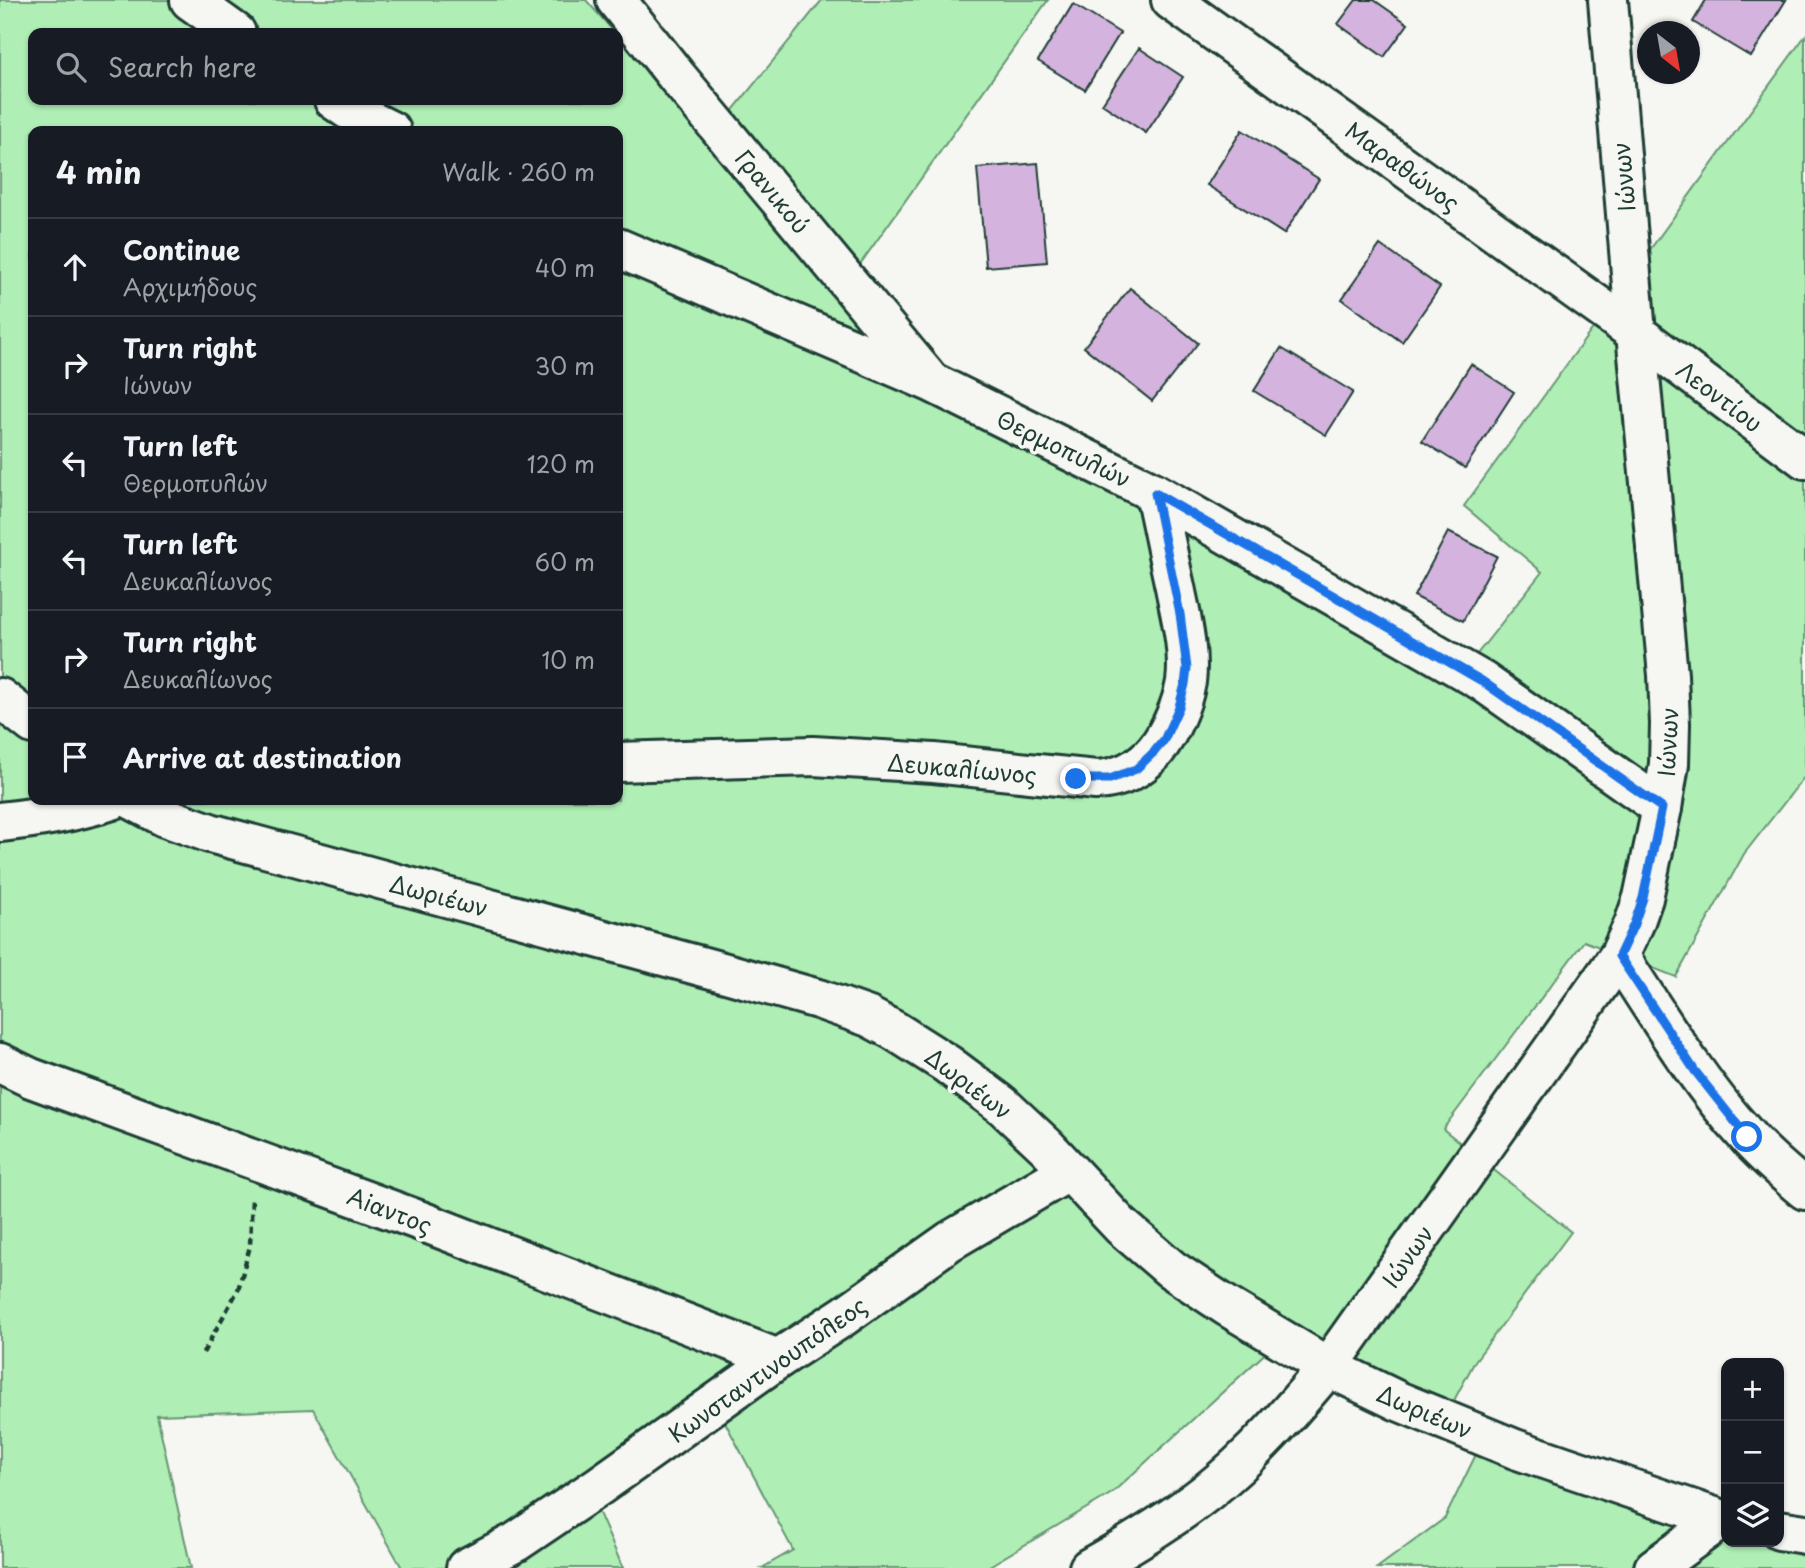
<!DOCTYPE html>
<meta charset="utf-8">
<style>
body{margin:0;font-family:"Playpen Sans",sans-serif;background:#20242c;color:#f1f3f6}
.controls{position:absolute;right:21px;bottom:21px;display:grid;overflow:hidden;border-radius:14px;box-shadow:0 2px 5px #0004}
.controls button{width:63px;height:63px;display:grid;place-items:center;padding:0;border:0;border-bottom:2px solid #363941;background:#171b24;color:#f1f3f6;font:35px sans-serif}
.compass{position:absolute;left:1637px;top:21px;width:63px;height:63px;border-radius:50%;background:#171b24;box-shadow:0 2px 5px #0004;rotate:149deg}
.stop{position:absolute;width:21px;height:21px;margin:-16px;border:5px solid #1a73e8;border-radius:50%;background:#fff}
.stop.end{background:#1a73e8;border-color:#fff;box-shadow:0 2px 7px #0008}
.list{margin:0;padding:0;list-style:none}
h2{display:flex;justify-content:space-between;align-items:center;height:91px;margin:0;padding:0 28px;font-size:30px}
h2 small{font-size:23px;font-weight:400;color:#9ea1a6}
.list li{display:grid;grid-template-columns:46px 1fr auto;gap:21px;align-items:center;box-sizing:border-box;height:98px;padding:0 28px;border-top:2px solid #363941}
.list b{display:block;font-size:26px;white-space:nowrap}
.list p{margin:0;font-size:23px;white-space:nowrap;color:#9ea1a6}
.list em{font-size:23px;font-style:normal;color:#9ea1a6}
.icon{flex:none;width:38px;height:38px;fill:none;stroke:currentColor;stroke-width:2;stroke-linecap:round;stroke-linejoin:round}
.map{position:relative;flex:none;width:1805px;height:1568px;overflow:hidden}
.search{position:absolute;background:#171b24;box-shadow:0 2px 5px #0004;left:28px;top:28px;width:595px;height:77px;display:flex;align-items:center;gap:18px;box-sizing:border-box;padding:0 24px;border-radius:14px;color:#9ea1a6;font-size:26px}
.panel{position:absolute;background:#171b24;box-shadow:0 2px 5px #0004;left:28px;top:126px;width:595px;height:679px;border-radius:14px}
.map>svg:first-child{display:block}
.green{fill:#afeeb5;stroke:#679674;stroke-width:2;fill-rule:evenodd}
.building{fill:#d4b3de;stroke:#1f3d34;stroke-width:2}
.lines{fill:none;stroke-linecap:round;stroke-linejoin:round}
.minor-casing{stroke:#1f3d34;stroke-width:44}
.tertiary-casing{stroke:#1f3d34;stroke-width:44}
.path{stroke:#1f3d34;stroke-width:4.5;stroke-dasharray:7 5;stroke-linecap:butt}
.minor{stroke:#f6f6f2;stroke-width:38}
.tertiary{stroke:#f6f6f2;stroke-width:38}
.route{stroke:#1a73e8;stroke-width:9}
.labels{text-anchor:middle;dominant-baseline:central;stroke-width:7;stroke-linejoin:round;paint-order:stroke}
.street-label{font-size:23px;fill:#1f3d34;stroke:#f6f6f2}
</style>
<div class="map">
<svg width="1805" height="1568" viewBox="0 0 1805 1568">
<rect width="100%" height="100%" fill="#f6f6f2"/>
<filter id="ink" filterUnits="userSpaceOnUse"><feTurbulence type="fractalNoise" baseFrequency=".0143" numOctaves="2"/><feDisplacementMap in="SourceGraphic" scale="14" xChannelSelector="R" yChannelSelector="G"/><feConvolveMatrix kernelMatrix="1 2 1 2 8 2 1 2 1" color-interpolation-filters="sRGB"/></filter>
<g filter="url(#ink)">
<!-- green -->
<g class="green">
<path d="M0 0H586L615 33H33V100H618V36L709 140 822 0H1048L841 291 890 381 1181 517 1454 683 1542 572 1464 506 1805 36V776L1744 854 1676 977 1584 941 1443 1129 1571 1232 1475 1361 1443 1421 1270 1349 1112 1493 986 1568H762L793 1550 709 1392 582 1474 623 1568H402L313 1409 157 1415 191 1568H0ZM33 131H618V800H33Z"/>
<polygon points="1484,1438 1726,1529 1726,1542 1762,1542 1805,1557 1805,1568 1377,1568 1445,1518"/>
</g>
<!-- building -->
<g class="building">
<polygon points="1356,0 1374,0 1408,24 1384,57 1338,24"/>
<polygon points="1706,0 1786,0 1751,57 1693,22"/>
<polygon points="1073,4 1120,33 1085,90 1038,61"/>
<polygon points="1139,48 1183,77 1146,133 1102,104"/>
<polygon points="1242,130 1319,179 1284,234 1207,185"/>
<polygon points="1038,163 1047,262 986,267 977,168"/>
<polygon points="1380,245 1440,287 1402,342 1342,299"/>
<polygon points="1130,288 1198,343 1152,401 1084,347"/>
<polygon points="1281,348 1353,392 1326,435 1254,391"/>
<polygon points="1471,364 1514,392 1465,468 1422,441"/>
<polygon points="1448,532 1497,556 1463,621 1414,596"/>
</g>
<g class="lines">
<defs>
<g id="minor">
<polyline points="190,0 236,33"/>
<polyline points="616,0 678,78 926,376"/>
<polyline points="1171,0 1636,333 1805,459"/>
<polyline points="334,100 347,109 391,131"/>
<polyline points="618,248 931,382 1155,493 1482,681 1662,808"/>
<path d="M618 762 813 756 934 763 1096 780C1121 779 1140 769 1156 750 1170 732 1182 705 1186 682 1190 651 1181 617 1175 587 1168 556 1162 524 1155 493"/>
<path d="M0 822C38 818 75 812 112 800"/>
<path d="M1619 956C1659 1017 1697 1081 1746 1135 1764 1156 1785 1173 1805 1190"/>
<polyline points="0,1063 31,1078 421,1221 778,1359"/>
<polyline points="1328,1367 1619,956 1634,924 1643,898 1662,808 1669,764 1670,724 1668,675 1636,333 1608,0"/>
<polyline points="466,1568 516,1542 599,1486 778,1359 844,1316 950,1241 1069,1171"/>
<polyline points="1654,1568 1720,1520"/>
</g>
<g id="tertiary">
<polyline points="0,698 33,724"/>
<polyline points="133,800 165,817 210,833 719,971 818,999 869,1017 895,1031 947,1064 1002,1105 1047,1147 1121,1226 1171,1269 1228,1307 1328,1367 1398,1401 1515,1449 1726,1521"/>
<polyline points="1779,1530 1805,1534"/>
<path d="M1089 1568C1130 1545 1170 1521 1207 1492 1253 1456 1291 1411 1328 1367"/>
</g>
</defs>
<!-- minor casing -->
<use href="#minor" class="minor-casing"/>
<!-- tertiary casing -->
<use href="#tertiary" class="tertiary-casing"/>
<!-- path -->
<polyline class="path" points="203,1353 238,1290 250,1246 252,1197"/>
<!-- minor -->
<use href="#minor" class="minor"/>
<!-- tertiary -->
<use href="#tertiary" class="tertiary"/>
</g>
</g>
<g class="lines" filter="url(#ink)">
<!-- route -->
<polyline class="route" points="1076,779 1110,779 1136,769 1154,752 1164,740 1179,707 1185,684 1187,668 1180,614 1155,493 1482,681 1662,808 1643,898 1634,924 1619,956 1695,1071 1747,1137"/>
</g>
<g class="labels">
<!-- street labels -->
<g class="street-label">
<text transform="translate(1403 166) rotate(36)">Μαραθώνος</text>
<text transform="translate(1623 177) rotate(-95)">Ιώνων</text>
<text transform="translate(773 191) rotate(50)">Γρανικού</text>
<text transform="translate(1720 396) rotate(37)">Λεοντίου</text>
<text transform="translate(1064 448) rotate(26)">Θερμοπυλών</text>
<text transform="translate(1667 742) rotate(-87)">Ιώνων</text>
<text transform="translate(962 768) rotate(5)">Δευκαλίωνος</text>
<text transform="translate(439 895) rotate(15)">Δωριέων</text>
<text transform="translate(969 1083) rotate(37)">Δωριέων</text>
<text transform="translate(390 1210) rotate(21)">Aiαντος</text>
<text transform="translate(1407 1256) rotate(-55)">Ιώνων</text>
<text transform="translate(767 1369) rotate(-35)">Κωνσταντινουπόλεος</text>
<text transform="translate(1425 1411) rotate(23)">Δωριέων</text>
</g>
</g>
</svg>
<div class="controls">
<button>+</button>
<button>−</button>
<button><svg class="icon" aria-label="layers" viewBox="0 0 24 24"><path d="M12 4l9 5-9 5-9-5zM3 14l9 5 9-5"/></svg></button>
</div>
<svg class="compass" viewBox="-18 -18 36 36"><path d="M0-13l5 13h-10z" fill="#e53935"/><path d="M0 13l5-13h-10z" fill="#9ea1a6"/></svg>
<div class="stop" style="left:1747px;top:1137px"></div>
<div class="stop end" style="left:1076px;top:779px"></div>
<div class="search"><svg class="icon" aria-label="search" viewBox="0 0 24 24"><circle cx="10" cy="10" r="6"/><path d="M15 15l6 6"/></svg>Search here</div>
<section class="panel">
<h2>4 min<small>Walk · 260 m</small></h2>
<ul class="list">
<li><svg class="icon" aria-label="ahead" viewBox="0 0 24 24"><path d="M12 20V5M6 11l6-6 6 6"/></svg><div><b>Continue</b><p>Αρχιμήδους</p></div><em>40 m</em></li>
<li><svg class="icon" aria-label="right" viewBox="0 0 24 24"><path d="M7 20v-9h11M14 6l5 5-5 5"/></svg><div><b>Turn right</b><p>Ιώνων</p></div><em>30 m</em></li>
<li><svg class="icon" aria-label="left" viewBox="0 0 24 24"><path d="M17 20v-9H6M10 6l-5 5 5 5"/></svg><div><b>Turn left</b><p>Θερμοπυλών</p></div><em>120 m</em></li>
<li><svg class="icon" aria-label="left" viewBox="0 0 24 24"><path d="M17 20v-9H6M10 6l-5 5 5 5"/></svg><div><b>Turn left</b><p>Δευκαλίωνος</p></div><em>60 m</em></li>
<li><svg class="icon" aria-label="right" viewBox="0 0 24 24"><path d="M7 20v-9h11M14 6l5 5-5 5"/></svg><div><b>Turn right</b><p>Δευκαλίωνος</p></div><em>10 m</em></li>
<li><svg class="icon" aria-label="arrive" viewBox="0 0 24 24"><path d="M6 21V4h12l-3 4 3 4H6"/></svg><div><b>Arrive at destination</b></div></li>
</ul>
</section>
</div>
